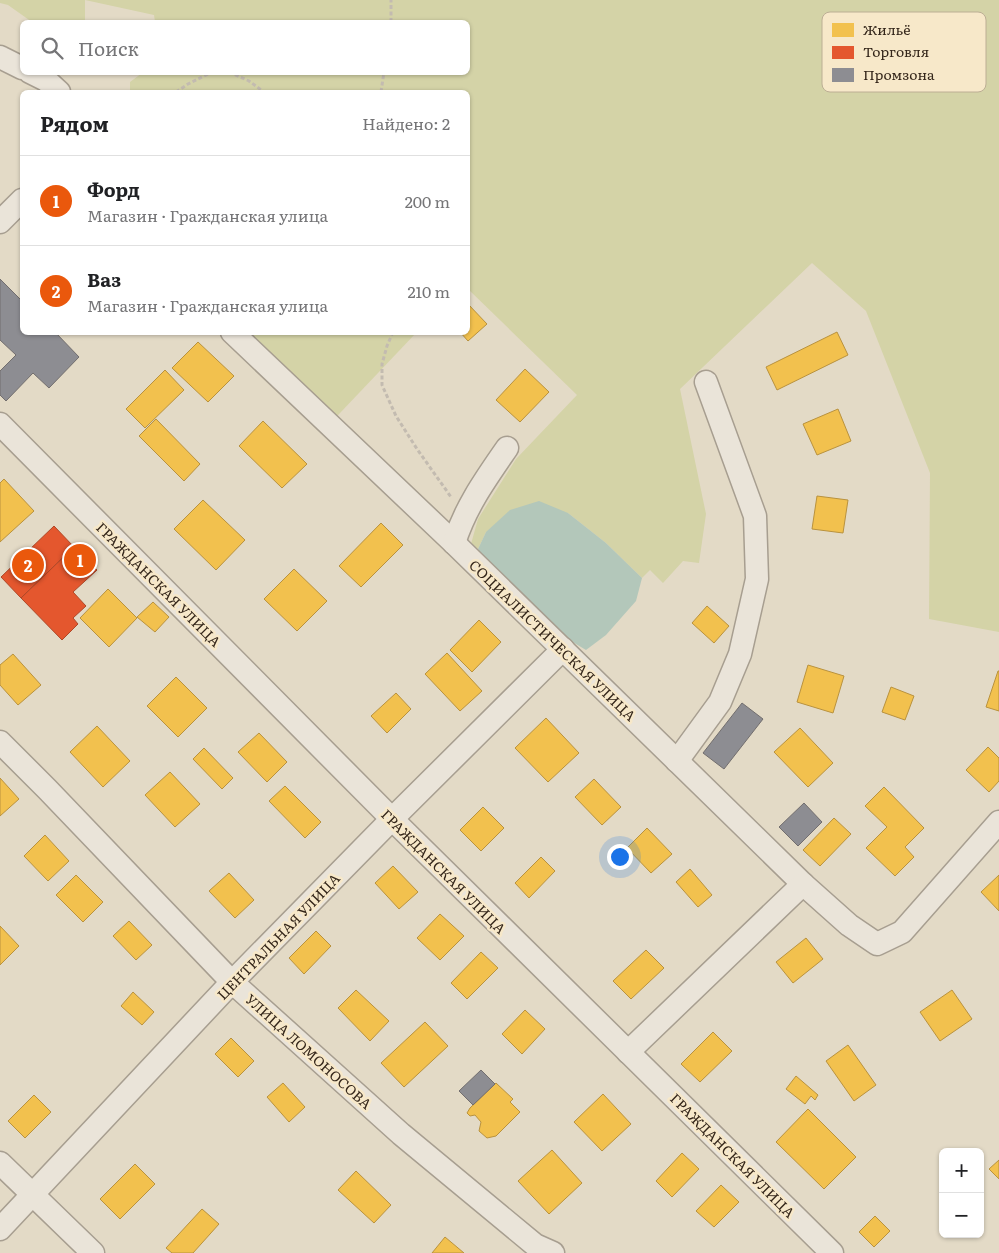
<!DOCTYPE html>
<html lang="ru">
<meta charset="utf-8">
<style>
body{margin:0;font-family:Literata,serif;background:#f2f2f2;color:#202124}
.controls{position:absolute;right:15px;bottom:15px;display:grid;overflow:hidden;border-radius:8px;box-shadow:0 1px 4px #0004}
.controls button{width:45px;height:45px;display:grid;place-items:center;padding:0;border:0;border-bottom:1px solid #e0e0e0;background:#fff;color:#202124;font:25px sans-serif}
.you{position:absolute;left:619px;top:856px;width:18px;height:18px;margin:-12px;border:4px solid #fff;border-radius:50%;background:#1a73e8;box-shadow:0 0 0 8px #1a73e833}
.badge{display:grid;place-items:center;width:32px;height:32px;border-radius:50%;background:#ea580c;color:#fff;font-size:16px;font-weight:700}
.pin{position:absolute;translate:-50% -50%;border:2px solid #fff;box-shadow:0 1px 5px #0006}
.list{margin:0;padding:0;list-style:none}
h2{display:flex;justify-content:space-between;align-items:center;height:65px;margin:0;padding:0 20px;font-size:21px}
h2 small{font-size:16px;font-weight:400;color:#757577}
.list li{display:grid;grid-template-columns:32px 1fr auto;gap:15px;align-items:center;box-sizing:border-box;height:90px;padding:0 20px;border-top:1px solid #e0e0e0}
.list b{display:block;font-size:19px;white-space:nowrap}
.list p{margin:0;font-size:16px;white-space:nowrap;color:#757577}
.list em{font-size:16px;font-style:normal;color:#757577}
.icon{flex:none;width:28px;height:28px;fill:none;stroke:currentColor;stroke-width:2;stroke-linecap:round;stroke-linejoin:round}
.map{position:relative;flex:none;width:999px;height:1253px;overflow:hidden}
.search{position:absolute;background:#fff;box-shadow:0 1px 4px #0004;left:20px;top:20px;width:450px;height:55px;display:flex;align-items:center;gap:12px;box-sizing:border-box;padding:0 18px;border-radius:8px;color:#757577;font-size:19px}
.panel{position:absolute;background:#fff;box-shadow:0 1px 4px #0004;left:20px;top:90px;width:450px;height:245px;border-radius:8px}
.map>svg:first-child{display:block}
.green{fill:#d4d3a7}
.water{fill:#b3c7ba}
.homes{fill:#f2c14e;stroke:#b9923e}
.shops{fill:#e4572e;stroke:#af4828}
.industry{fill:#8d8d92;stroke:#726e6e}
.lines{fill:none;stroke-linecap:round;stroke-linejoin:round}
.minor-casing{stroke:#a79e90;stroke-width:25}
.path{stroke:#c3bbb0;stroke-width:3;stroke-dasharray:4 2.5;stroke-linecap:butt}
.minor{stroke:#eae4d9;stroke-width:22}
.labels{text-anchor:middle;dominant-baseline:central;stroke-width:5;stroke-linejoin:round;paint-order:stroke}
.street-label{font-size:14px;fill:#34261a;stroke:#f7e8c9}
.key{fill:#f7e8c9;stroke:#bcae94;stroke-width:1}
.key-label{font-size:14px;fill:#34261a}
</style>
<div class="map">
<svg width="999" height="1253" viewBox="0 0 999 1253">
<rect width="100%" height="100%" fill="#e3dac6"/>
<!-- green -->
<g class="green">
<polygon points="0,0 999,0 999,632 929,619 930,473 866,311 812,263 680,389 706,514 699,563 683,561 663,583 650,570 642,578 606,543 568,513 486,532 478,549 471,544 478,519 516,459 577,395 468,289 468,92 130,92 130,82 142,73 468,72 468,22 155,22 154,15 85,0 85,22 32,22 8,5 0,3"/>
<polygon points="218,333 416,333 321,433"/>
</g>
<!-- water -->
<polygon class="water" points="539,501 568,513 606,543 642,578 636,601 606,635 586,650 561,635 484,560 478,549 486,532 510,510"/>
<!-- homes -->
<g class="homes">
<polygon points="468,304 487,324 468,341 460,332 468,332"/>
<polygon points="837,332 848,355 777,390 766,367"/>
<polygon points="198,342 234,376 208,402 172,368"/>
<polygon points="525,369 549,392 520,422 496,400"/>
<polygon points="165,370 184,390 145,428 126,409"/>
<polygon points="838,409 851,441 817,455 803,424"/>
<polygon points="156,419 200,464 184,481 139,436"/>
<polygon points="263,421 307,464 282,488 239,446"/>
<polygon points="4,479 34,511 0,542 0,483"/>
<polygon points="817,496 848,500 843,533 812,529"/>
<polygon points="203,500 245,540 216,570 174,529"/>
<polygon points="381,523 403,545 361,587 339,566"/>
<polygon points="294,569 327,601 297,631 264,599"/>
<polygon points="108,589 137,618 109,647 80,618"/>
<polygon points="153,602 169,617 155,632 137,617"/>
<polygon points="707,606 729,626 714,643 692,623"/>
<polygon points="479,620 501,642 472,672 450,650"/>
<polygon points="447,653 482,691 460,711 425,674"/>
<polygon points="13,654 41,685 18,705 0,685 0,665"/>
<polygon points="808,665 844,676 833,713 797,702"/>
<polygon points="998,671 999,671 999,711 986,707"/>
<polygon points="176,677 207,708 178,737 147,706"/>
<polygon points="891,687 914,696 905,720 882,712"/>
<polygon points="396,693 411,709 387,733 371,716"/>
<polygon points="546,718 579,753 548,782 515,748"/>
<polygon points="97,726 130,761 103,787 70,752"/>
<polygon points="800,728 833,763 808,787 774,752"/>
<polygon points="259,733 287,762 267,782 238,752"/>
<polygon points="988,747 999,758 999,781 989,792 966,770"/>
<polygon points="204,748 233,778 222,789 193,759"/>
<polygon points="170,772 200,804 175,827 145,795"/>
<polygon points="0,778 19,799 0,816"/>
<polygon points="594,779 621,807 602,825 575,797"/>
<polygon points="285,786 321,822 305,838 269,801"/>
<polygon points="884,787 924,828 905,847 914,857 895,876 866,848 887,827 865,806"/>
<polygon points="483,807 504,828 481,851 460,830"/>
<polygon points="834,818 851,834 820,866 803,850"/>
<polygon points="647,828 672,854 651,873 627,848"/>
<polygon points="45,835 69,861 48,881 24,856"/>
<polygon points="541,857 555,871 529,898 515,883"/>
<polygon points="393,866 418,892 399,909 375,883"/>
<polygon points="690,869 712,895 698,907 676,882"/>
<polygon points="229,873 254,900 235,918 209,891"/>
<polygon points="76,875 103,902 83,922 56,895"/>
<polygon points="999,875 999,911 981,892"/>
<polygon points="440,914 464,936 440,960 417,938"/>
<polygon points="129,921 152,945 136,960 113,936"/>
<polygon points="0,926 19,946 0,965"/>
<polygon points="316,931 331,946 304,974 289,958"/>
<polygon points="806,938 823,959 793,983 776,962"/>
<polygon points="646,950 664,968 631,999 613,981"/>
<polygon points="481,952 498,968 467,999 451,983"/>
<polygon points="356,990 389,1021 370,1041 338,1008"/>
<polygon points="952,990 972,1019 940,1041 920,1012"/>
<polygon points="133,992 154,1012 142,1025 121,1006"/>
<polygon points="525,1010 545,1029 522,1054 502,1034"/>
<polygon points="425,1022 448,1046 404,1087 381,1063"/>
<polygon points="713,1032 732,1051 700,1082 681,1064"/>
<polygon points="231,1038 254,1061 238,1077 215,1054"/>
<polygon points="848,1045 876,1085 854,1101 826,1061"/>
<polygon points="796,1076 818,1095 815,1100 811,1096 805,1104 786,1089"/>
<polygon points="283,1083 305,1107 289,1122 267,1097"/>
<polygon points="496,1083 513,1099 510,1102 520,1112 496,1136 487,1138 479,1131 481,1122 475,1115 470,1116 467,1113 470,1108"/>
<polygon points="603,1094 631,1124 602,1151 574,1122"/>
<polygon points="34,1095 51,1112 25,1138 8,1121"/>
<polygon points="808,1109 856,1157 824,1189 776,1142"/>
<polygon points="552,1150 582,1183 549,1214 518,1181"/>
<polygon points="682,1153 699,1169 672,1197 656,1181"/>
<polygon points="999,1160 999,1179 989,1169"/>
<polygon points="135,1164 155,1184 120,1219 100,1199"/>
<polygon points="356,1171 391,1205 374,1223 338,1190"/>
<polygon points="721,1185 739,1202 714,1227 696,1211"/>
<polygon points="202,1209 219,1224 193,1253 172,1253 166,1248"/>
<polygon points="875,1216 890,1231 874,1247 859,1232"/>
<polygon points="445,1237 464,1253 432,1253"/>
</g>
<!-- shops -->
<g class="shops">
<polygon points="54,526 74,547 21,598 1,577"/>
<polygon points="74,547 97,570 73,592 86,606 73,618 78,624 62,640 21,598"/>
</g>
<!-- industry -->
<g class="industry">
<polygon points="0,279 22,301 22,332 55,332 79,357 49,388 33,373 6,401 0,395 0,371 16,355 0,340"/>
<polygon points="742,703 763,719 724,769 703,753"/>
<polygon points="804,803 822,822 798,846 779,827"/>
<polygon points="481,1070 495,1084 473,1105 459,1091"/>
</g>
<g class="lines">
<defs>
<g id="minor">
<polyline points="0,57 22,68"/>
<polyline points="30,72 46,80 59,92"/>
<polyline points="0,222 22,200"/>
<polyline points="232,332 454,543 803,884 849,925 877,944 902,932 999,822"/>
<polyline points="0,424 392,819 832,1253"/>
<path d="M454 543C466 506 485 480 507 448"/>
<polyline points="0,742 47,789 232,982 401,1134 535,1245 553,1253"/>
<polyline points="677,761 720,702 740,654 757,579 755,516 706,382"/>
<polyline points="628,1052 803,884"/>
<polyline points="0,1163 93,1253"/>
<polyline points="0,1229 232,982 392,819 563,649"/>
</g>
</defs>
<!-- minor casing -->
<use href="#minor" class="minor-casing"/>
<!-- path -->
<g class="path">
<polyline points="391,22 391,0"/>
<polyline points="229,72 249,81 264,92"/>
<polyline points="176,92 188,84 212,72"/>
<polyline points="381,92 384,72"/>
<polyline points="393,332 387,346 382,364 382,385 396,416 417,449 451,497"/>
</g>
<!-- minor -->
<use href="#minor" class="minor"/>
</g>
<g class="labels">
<!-- street labels -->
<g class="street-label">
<text transform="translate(159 584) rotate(45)">ГРАЖДАНСКАЯ УЛИЦА</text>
<text transform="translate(553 640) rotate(44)">СОЦИАЛИСТИЧЕСКАЯ УЛИЦА</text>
<text transform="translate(444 871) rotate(45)">ГРАЖДАНСКАЯ УЛИЦА</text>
<text transform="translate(278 936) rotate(-46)">ЦЕНТРАЛЬНАЯ УЛИЦА</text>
<text transform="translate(309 1051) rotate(42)">УЛИЦА ЛОМОНОСОВА</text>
<text transform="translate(733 1155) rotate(45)">ГРАЖДАНСКАЯ УЛИЦА</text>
</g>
</g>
<!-- legend -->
<rect x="822" y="12" width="164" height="80" rx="8" class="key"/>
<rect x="832" y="23" width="22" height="14" fill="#f2c14e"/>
<rect x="832" y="46" width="22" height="13" fill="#e4572e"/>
<rect x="832" y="68" width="22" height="14" fill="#8d8d92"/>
<g class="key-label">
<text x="863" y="35">Жильё</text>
<text x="863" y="57">Торговля</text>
<text x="863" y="80">Промзона</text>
</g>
</svg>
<div class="controls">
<button>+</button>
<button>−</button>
</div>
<div class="you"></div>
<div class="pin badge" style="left:80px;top:560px">1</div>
<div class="pin badge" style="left:28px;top:565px">2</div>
<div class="search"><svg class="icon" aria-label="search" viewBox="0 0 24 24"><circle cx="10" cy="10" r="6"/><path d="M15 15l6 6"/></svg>Поиск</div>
<section class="panel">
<h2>Рядом<small>Найдено: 2</small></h2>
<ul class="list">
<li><span class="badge">1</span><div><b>Форд</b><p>Магазин · Гражданская улица</p></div><em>200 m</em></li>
<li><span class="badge">2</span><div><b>Ваз</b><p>Магазин · Гражданская улица</p></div><em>210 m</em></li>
</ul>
</section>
</div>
